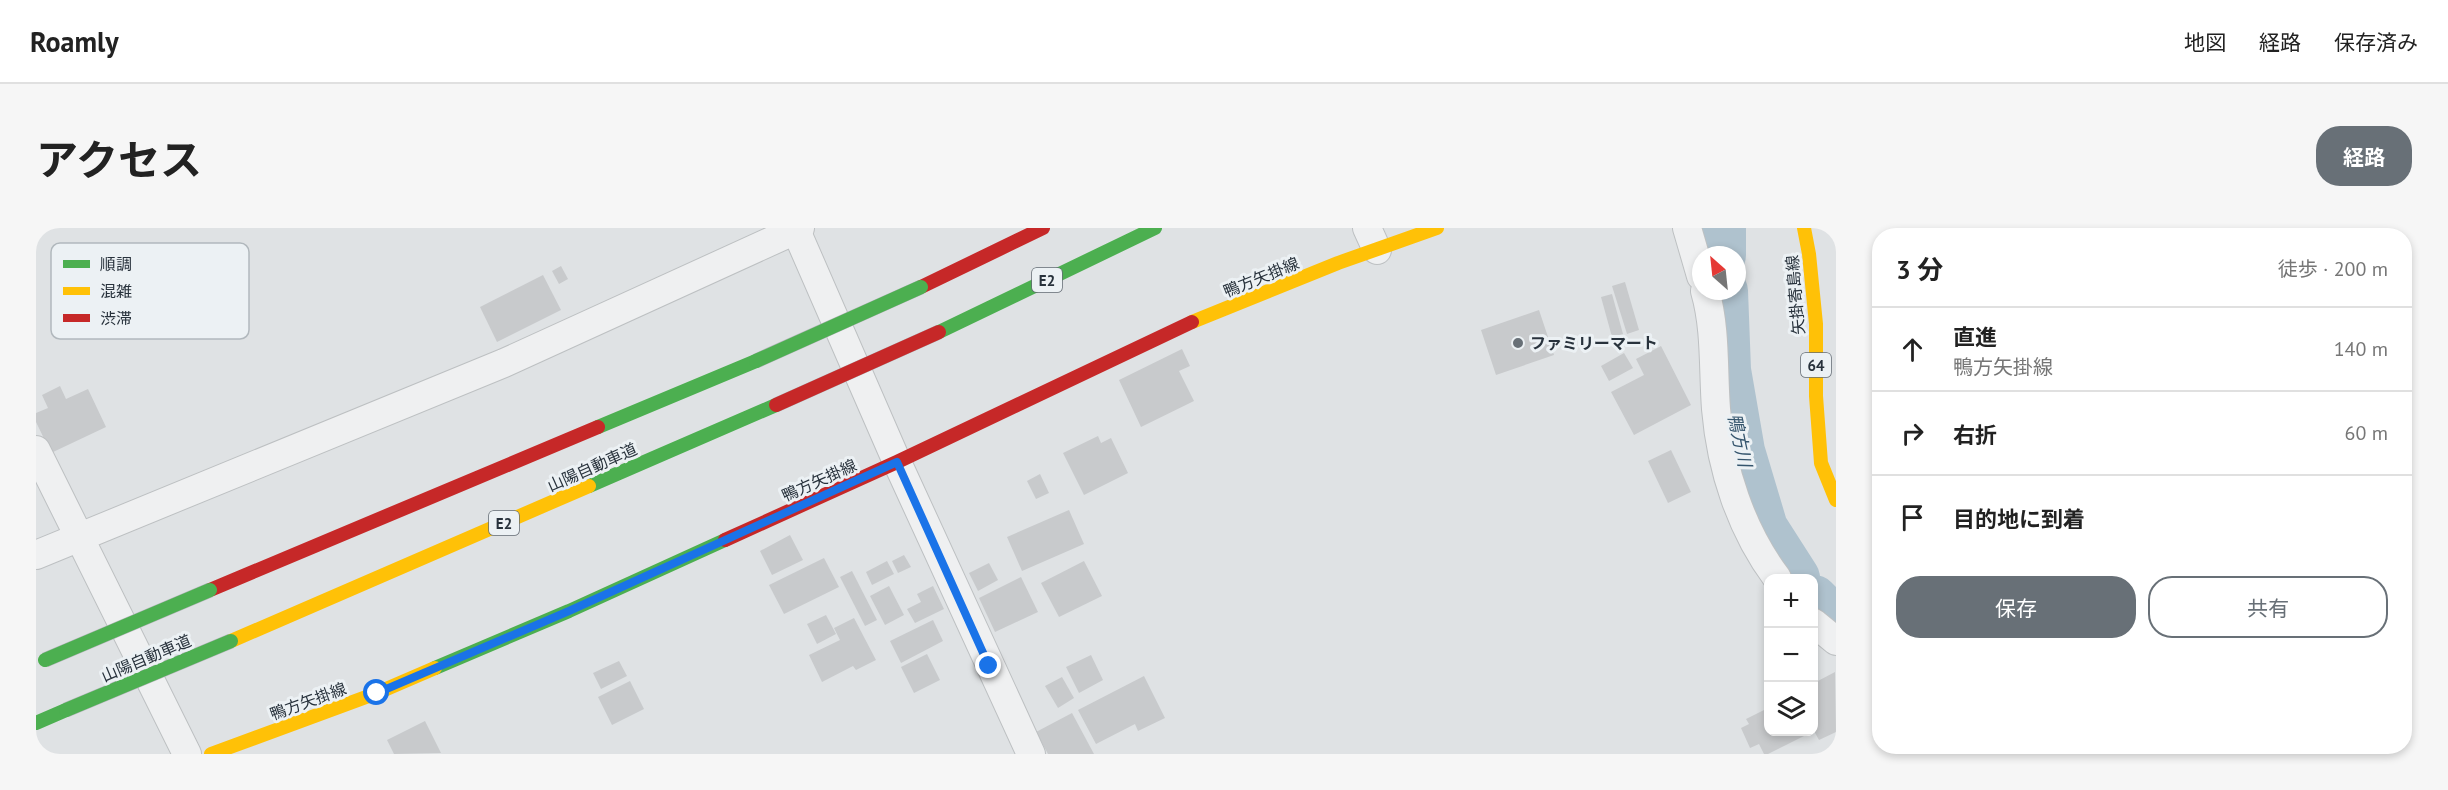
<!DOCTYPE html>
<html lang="ja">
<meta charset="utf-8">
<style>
body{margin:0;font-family:"PT Sans","Noto Sans JP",sans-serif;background:#f6f6f6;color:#222}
.controls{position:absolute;right:18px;bottom:18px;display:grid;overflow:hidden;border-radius:12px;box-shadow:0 3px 9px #0003}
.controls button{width:54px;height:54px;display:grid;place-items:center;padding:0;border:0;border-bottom:2px solid #e0e0e0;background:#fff;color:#222;font:30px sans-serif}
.compass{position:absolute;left:1656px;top:18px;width:54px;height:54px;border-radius:50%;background:#fff;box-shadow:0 3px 9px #0003;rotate:333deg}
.stop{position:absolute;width:18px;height:18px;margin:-14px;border:4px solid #1a73e8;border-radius:50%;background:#fff}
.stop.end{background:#1a73e8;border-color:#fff;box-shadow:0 2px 6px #0008}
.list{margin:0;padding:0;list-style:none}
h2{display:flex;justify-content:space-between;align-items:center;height:78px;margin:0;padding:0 24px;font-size:26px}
h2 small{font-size:20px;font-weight:400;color:#767676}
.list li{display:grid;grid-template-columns:39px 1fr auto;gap:18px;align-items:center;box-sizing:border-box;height:84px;padding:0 24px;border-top:2px solid #e0e0e0}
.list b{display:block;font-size:22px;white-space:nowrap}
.list p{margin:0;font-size:20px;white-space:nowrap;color:#767676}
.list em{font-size:20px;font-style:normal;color:#767676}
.actions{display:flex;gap:12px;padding:18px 24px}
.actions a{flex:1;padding:14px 0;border:2px solid #687077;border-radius:24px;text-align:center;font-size:21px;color:#687077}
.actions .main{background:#687077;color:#fff}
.icon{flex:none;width:33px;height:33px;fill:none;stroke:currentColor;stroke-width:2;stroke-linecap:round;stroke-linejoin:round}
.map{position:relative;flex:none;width:1800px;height:526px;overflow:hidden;border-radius:24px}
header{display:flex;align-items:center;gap:36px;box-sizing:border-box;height:84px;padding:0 30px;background:#fff;border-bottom:2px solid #e0e0e0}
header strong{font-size:28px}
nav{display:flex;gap:33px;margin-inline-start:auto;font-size:21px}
.intro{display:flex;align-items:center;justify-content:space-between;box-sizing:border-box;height:144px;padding:0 36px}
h1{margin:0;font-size:42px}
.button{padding:15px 27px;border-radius:24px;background:#687077;color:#fff;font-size:21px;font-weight:700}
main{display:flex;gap:36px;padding:0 36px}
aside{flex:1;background:#fff;border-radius:24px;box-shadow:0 3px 9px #0003}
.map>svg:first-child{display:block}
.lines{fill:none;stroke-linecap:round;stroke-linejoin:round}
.river{stroke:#afc2ce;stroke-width:48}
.building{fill:#c8cacc}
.street-casing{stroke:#bdc0c2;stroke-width:30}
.street{stroke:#eff0f1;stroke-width:28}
.fast{stroke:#4caf50;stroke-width:14}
.slow{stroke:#ffc107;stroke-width:14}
.jam{stroke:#c62828;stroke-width:14}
.fast-bridge-casing{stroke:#b2b5b9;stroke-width:15;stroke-linecap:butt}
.jam-bridge-casing{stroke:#b2b5b9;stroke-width:15;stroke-linecap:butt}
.fast-bridge{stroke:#4caf50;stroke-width:14}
.jam-bridge{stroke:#c62828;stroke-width:14}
.route{stroke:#1a73e8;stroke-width:8}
.poi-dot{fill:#687077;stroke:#ecf1f4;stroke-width:2}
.labels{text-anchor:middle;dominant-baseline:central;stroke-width:6;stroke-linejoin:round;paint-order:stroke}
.shield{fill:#ecf1f4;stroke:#636b73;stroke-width:1.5}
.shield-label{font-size:15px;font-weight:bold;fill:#28323c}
.street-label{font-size:16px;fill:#28323c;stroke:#ecf1f4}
.poi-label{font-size:16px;font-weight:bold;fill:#28323c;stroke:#ecf1f4;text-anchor:start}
.water-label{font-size:18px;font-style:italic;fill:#35556d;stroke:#ecf1f4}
.key{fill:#ecf1f4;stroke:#b1b8bd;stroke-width:1.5}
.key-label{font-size:16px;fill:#28323c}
</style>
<header>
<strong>Roamly</strong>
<nav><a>地図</a><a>経路</a><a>保存済み</a></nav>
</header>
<div class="intro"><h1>アクセス</h1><a class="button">経路</a></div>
<main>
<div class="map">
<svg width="1800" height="526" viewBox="0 0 1800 526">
<rect width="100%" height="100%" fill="#dfe2e4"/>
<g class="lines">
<!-- river -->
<g class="river">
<polyline points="1686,0 1686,27"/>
<polyline points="1688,63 1691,142 1705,223 1728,300 1760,350"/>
<polyline points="1778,371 1800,393"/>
</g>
</g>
<!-- building -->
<g class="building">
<polygon points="525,38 532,51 523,56 516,43"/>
<polygon points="507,47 525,82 461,114 444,79"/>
<polygon points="1589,54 1603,102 1591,106 1576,58"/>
<polygon points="1576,66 1587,106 1576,109 1565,69"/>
<polygon points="1503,82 1518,127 1460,147 1445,102"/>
<polygon points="1625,118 1655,177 1598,207 1575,164 1608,147 1600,131"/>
<polygon points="1146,121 1154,138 1143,143 1158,173 1105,199 1083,152"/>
<polygon points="1588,125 1597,140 1573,153 1565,138"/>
<polygon points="24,158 30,171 52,161 70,199 15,225 0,194 0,185 12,180 6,167"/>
<polygon points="1062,208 1065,215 1075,210 1092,245 1048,267 1027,225"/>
<polygon points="1635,222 1655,264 1632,275 1612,233"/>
<polygon points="1004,246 1013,265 1000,271 991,253"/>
<polygon points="1033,282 1048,316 986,343 971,309"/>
<polygon points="754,307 767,332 736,347 724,323"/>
<polygon points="868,327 875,339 862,345 856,333"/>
<polygon points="788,330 803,359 748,386 733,357"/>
<polygon points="851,333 858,346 836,357 830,344"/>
<polygon points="1048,333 1066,368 1023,389 1005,355"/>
<polygon points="953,335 962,352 942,363 933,345"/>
<polygon points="816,343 841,392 829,398 804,349"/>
<polygon points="985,349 1002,384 959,404 943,370"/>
<polygon points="853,358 868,387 849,397 834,368"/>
<polygon points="897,358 908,381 879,395 871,381 885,374 881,366"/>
<polygon points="790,387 800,406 781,416 771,396"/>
<polygon points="818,390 840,432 820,442 817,438 786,454 773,427 804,412 798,400"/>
<polygon points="897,392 907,413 865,435 854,413"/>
<polygon points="891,426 904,452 878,465 865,439"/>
<polygon points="1055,427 1067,452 1043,465 1030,439"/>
<polygon points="583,433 591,448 565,461 557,445"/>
<polygon points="1799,444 1800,504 1783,512 1778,503 1732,526 1728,526 1723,516 1714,520 1705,500 1713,496 1710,491 1732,480 1732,503 1778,503 1778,455"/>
<polygon points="1108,448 1129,490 1102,503 1099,496 1060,516 1042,482"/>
<polygon points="1026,449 1038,470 1022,480 1009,458"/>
<polygon points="594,453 608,481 576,497 562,469"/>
<polygon points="1036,485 1058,526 1012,526 1000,504"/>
<polygon points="389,493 405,525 358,526 351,512"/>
</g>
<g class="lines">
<defs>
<g id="street">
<polyline points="759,0 861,234 995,526"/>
<polyline points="1331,0 1341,22"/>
<polyline points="1651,0 1665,48"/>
<path d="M1669 63C1680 101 1677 142 1680 181 1685 241 1705 302 1741 350"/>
<polyline points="0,222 151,526"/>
<polyline points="0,327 468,135 764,0"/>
<polyline points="1778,395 1800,413"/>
</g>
</defs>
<!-- street casing -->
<use href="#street" class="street-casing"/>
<!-- street -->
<use href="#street" class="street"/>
<!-- fast -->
<g class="fast">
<polyline points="903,104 1119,0"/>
<polyline points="562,199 720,133"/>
<polyline points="553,258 740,177"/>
<polyline points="399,440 533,383 689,312"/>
<polyline points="0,495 30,482"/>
</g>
<!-- slow -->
<g class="slow">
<polyline points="1768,0 1773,26 1780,96 1780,168 1785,235 1800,272"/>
<polyline points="1156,94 1302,35 1401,0"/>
<polyline points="195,413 553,258"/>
<polyline points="175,526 341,465 399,440"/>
</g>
<!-- jam -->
<g class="jam">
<polyline points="885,59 1007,0"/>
<polyline points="689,312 861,234 1156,94"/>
<polyline points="174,362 562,199"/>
</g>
<defs>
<g id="fast-bridge">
<polyline points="720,133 885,59"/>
<polyline points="9,432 174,362"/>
<polyline points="30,482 195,413"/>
</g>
<polyline id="jam-bridge" points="740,177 903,104"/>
</defs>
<!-- fast-bridge casing -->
<use href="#fast-bridge" class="fast-bridge-casing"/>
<!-- jam-bridge casing -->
<use href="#jam-bridge" class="jam-bridge-casing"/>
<!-- fast-bridge -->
<use href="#fast-bridge" class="fast-bridge"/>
<!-- jam-bridge -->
<use href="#jam-bridge" class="jam-bridge"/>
</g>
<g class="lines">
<!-- route -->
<polyline class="route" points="341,465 533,383 861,234 953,438"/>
</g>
<!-- markers -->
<circle class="poi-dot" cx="1482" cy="115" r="6"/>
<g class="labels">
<!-- shield labels -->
<g class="shield">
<rect x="996" y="40" width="30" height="24" rx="4.5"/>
<rect x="1765" y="125" width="30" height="24" rx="4.5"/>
<rect x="453" y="283" width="30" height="24" rx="4.5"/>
</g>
<g class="shield-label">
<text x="1011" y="52">E2</text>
<text x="1780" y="137">64</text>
<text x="468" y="295">E2</text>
</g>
<!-- street labels -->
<g class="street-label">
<text transform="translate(1225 49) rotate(-22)">鴨方矢掛線</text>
<text transform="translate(1759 67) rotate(-95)">矢掛寄島線</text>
<text transform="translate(556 239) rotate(-24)">山陽自動車道</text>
<text transform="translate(783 252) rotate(-24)">鴨方矢掛線</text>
<text transform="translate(110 430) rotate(-23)">山陽自動車道</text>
<text transform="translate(272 473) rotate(-20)">鴨方矢掛線</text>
</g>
<!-- poi labels -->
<g class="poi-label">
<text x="1494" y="115">ファミリーマート</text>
</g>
<!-- water labels -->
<g class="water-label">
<text transform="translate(1704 212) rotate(78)">鴨方川</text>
</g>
</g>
<!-- legend -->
<rect x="15" y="15" width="198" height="96" rx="9" class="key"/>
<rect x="27" y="32" width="27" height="8" fill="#4caf50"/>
<rect x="27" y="59" width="27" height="8" fill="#ffc107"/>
<rect x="27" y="86" width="27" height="8" fill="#c62828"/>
<g class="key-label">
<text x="64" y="42">順調</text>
<text x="64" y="69">混雑</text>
<text x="64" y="96">渋滞</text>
</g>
</svg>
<div class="controls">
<button>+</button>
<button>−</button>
<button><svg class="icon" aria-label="layers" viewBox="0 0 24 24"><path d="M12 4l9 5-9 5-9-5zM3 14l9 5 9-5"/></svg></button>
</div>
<svg class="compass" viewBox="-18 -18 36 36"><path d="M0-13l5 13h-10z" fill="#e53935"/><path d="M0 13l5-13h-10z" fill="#767676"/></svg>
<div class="stop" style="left:341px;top:465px"></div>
<div class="stop end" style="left:953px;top:438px"></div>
</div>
<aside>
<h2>3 分<small>徒歩 · 200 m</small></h2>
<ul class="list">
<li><svg class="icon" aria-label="ahead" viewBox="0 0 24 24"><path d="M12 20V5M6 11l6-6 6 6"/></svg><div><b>直進</b><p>鴨方矢掛線</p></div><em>140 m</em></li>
<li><svg class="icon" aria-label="right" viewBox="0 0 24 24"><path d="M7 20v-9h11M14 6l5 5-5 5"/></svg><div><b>右折</b></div><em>60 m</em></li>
<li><svg class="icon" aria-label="arrive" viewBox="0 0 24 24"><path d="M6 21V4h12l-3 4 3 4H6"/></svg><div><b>目的地に到着</b></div></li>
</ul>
<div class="actions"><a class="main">保存</a><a>共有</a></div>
</aside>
</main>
